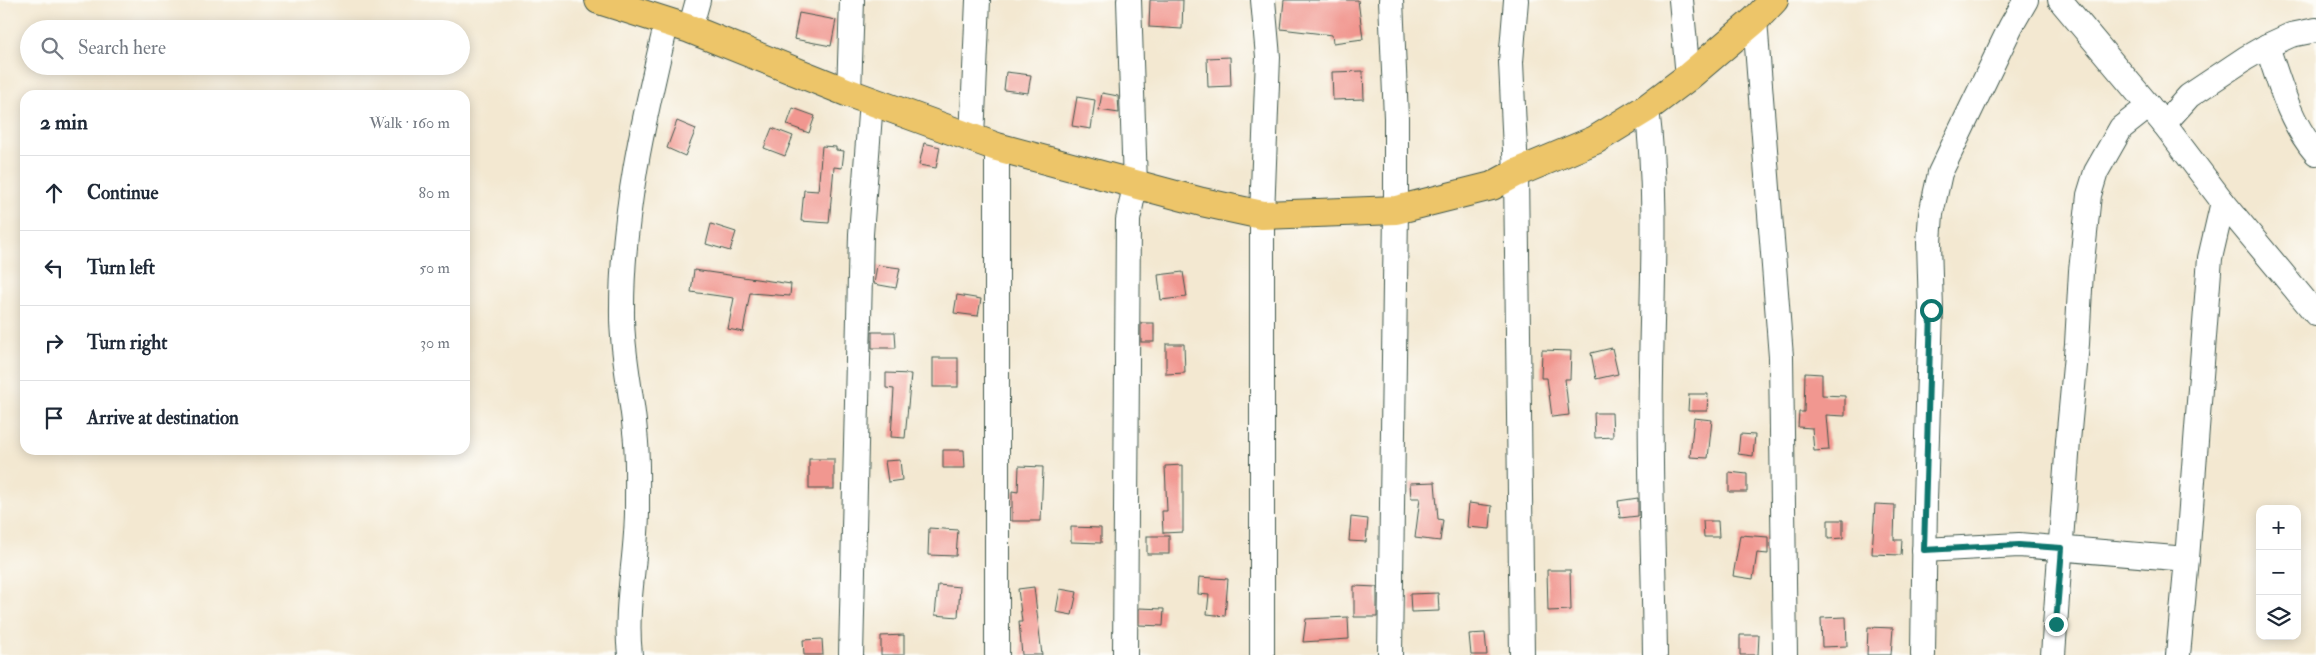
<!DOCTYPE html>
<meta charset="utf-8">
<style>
body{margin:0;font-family:"IM FELL Double Pica",serif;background:#f6f6f7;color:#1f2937}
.controls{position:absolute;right:15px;bottom:15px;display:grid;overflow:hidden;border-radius:10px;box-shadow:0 2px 12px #0003}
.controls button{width:45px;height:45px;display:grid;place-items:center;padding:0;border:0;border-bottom:1px solid #e0e1e3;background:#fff;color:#1f2937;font:25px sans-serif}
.stop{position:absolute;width:15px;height:15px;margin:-11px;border:4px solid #0f766e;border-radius:50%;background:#fff}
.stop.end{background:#0f766e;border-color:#fff;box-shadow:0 1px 5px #0008}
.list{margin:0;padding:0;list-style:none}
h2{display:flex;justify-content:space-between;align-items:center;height:65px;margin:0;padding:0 20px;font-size:21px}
h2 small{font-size:16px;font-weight:400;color:#747a83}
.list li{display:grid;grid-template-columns:32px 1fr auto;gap:15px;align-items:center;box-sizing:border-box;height:75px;padding:0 20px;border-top:1px solid #e0e1e3}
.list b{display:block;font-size:19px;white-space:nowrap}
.list em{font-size:16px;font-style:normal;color:#747a83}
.icon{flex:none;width:28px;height:28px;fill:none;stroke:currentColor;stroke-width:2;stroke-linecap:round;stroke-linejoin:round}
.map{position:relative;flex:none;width:2316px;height:655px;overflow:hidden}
.search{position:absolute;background:#fff;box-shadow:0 2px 12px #0003;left:20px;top:20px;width:450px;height:55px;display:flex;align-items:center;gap:12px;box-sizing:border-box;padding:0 18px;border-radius:28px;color:#747a83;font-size:19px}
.panel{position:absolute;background:#fff;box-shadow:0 2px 12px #0003;left:20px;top:90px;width:450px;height:365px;border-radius:15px}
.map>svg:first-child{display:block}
.building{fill:#f19790}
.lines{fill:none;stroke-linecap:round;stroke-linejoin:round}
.minor-casing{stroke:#3f574c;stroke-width:26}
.trunk-casing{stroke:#3f574c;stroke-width:30}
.minor{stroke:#fff;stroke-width:24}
.trunk{stroke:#edc569;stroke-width:28}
.route{stroke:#0f766e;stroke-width:6}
</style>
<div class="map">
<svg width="2316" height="655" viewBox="0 0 2316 655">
<rect width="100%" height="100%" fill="#fdfcf7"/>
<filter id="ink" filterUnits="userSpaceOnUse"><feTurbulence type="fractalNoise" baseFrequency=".02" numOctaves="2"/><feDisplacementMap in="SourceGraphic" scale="10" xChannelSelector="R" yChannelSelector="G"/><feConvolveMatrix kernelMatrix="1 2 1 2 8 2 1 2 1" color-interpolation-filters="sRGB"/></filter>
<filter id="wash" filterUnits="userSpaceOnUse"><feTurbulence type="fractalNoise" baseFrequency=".0096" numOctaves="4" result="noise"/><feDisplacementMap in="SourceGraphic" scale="20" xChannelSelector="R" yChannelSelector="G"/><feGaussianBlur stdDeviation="1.12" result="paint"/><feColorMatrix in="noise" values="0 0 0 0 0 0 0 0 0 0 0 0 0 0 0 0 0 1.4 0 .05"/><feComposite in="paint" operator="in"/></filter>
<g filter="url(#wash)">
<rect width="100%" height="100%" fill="#f3e8d1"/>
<g id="blocks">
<!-- building -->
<g class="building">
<polygon points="1150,0 1183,0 1182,29 1149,27"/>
<polygon points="1284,0 1358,0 1363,39 1333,43 1332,35 1281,29"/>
<polygon points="799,13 836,20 831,46 794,39"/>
<polygon points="1230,57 1231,86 1208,87 1207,58"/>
<polygon points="1363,71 1364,99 1333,100 1332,72"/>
<polygon points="1006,72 1031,75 1028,93 1004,90"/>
<polygon points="1102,93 1118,96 1119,113 1099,110"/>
<polygon points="1077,97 1095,100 1091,129 1072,126"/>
<polygon points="793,108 815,116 809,133 787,125"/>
<polygon points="677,121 696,129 685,156 667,148"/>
<polygon points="772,128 793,136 785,156 764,148"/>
<polygon points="924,143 940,147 936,168 919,165"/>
<polygon points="822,146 836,147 836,150 844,151 842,168 834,167 829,223 801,221 804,190 818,191"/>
<polygon points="711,224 736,232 730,251 706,244"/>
<polygon points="877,265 900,268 896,288 874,284"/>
<polygon points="694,270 791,284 790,296 750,293 743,332 728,329 734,298 691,292"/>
<polygon points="1183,272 1187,297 1161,300 1158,275"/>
<polygon points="957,295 981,299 978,316 954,313"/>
<rect x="1141" y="323" width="13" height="19"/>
<polygon points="872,332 895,332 896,348 872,348"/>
<polygon points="1166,344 1184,344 1185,373 1166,374"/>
<polygon points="1612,348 1618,374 1596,379 1591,353"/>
<polygon points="1542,350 1571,351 1570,379 1565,379 1569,415 1552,417 1547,378 1541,378"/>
<rect x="933" y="358" width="25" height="29"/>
<polygon points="886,373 911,374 905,438 891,437 894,389 886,388"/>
<polygon points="1805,373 1822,374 1822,395 1845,396 1845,416 1826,415 1829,450 1814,451 1812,428 1798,427 1799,412 1804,412"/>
<polygon points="1689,394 1708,394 1707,411 1688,411"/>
<polygon points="1594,413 1612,413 1613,437 1595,438"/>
<polygon points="1694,418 1712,420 1708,458 1690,457"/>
<polygon points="1740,434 1755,435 1753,456 1738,454"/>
<polygon points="943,450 964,450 965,468 943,468"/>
<rect x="809" y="459" width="25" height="30"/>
<polygon points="900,460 902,480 888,482 885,461"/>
<polygon points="1183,465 1183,532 1163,533 1162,511 1167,511 1165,466"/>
<polygon points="1019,466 1043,467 1041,521 1012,521 1012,491 1018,492"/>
<polygon points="1729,472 1747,474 1747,492 1729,492"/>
<polygon points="1435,482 1438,519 1443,520 1440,541 1415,538 1420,498 1411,498 1410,483"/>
<polygon points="1638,498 1638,516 1620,518 1618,501"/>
<polygon points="1469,503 1492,506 1490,529 1467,527"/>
<polygon points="1875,504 1895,505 1894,540 1902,540 1901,555 1872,554"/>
<polygon points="1351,517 1368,519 1366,542 1349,541"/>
<polygon points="1828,520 1843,520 1843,538 1828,539"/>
<polygon points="1703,521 1718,521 1719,537 1704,537"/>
<polygon points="1071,527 1101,528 1101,543 1071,542"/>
<polygon points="929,528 958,530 956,556 928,555"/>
<polygon points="1740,535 1768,537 1768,554 1757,553 1753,579 1733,576"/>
<rect x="1147" y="536" width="22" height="18"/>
<polygon points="1547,570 1570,570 1571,610 1548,611"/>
<polygon points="1199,577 1228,579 1225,616 1207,614 1209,595 1198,594"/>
<polygon points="938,585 960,587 958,617 935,615"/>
<polygon points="1354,586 1377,587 1377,617 1354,617"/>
<polygon points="1034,587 1042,655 1022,655 1019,622 1022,622 1018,589"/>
<polygon points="1060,589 1077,592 1072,615 1056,612"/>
<polygon points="1438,593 1439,611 1411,612 1410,594"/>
<polygon points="1139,608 1164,609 1163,626 1139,625"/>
<polygon points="1348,617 1349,639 1303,642 1306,619"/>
<polygon points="1846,617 1847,646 1822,647 1821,618"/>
<polygon points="1868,627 1893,628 1891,655 1867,655"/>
<polygon points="1485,633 1487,655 1471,655 1469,634"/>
<polygon points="904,635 904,655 881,655 881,636"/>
<polygon points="1740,635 1759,635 1758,655 1740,655"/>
<polygon points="822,639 823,655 804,655 803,640"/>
</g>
</g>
</g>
<g filter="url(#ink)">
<use href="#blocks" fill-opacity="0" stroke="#3f574c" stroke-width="1"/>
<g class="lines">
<defs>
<g id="minor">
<polyline points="1516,0 1511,62 1516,173 1522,655"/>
<polyline points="1681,0 1688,77"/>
<polyline points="2060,0 2164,124 2223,202 2316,314"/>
<polyline points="1755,20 1781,357 1785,655"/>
<polyline points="690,29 698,0"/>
<path d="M2267 46C2279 82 2290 123 2316 153"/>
<polyline points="849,93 852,0"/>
<path d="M1647 108C1658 197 1652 286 1651 375 1649 468 1654 562 1655 655"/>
<polyline points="2164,124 2189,96 2246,58 2267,46 2291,35 2316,30"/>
<polyline points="972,138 978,0"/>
<polyline points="1924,550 2019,545 2187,559"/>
<path d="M630 655C624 604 638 555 637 504 637 481 638 456 635 432 632 394 622 355 622 316 621 216 644 118 667 21"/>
<polyline points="851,655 861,234 871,101"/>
<polyline points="997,655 997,147"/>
<polyline points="1125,655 1128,220 1135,185 1129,0"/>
<polyline points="1262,655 1262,215 1268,57 1263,0"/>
<polyline points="1390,655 1396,210 1396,118 1391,0"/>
<polyline points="1923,655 1925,500 1931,310 1929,242 1931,214 1940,173 2011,26 2026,0"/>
<polyline points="2053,655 2068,441 2077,344 2081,271 2089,195 2096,172 2121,128 2149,106"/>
<polyline points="2178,655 2187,559 2210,258 2223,202"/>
</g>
<polyline id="trunk" points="599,0 690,29 849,93 997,147 1202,202 1262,215 1396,210 1492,186 1516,173 1595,140 1647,108 1688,77 1755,20 1774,0"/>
</defs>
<!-- minor casing -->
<use href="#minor" class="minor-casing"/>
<!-- trunk casing -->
<use href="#trunk" class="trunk-casing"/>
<!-- minor -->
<use href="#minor" class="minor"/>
<!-- trunk -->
<use href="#trunk" class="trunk"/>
</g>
</g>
<g class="lines" filter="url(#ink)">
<!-- route -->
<polyline class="route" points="1931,310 1924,550 2019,545 2062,548 2056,624"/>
</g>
</svg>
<div class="controls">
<button>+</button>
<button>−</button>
<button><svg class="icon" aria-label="layers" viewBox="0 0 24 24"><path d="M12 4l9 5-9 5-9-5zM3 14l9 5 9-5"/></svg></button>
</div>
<div class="stop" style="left:1931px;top:310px"></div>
<div class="stop end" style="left:2056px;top:624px"></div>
<div class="search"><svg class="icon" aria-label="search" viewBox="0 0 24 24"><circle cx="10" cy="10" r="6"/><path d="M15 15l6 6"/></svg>Search here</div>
<section class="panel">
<h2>2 min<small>Walk · 160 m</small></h2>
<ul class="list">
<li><svg class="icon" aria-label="ahead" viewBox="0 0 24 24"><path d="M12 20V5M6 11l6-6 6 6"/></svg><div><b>Continue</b></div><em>80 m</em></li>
<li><svg class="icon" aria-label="left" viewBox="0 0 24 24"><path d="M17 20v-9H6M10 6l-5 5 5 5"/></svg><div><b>Turn left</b></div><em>50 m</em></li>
<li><svg class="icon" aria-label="right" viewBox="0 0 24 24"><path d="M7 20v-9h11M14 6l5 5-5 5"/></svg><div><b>Turn right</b></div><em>30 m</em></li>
<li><svg class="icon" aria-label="arrive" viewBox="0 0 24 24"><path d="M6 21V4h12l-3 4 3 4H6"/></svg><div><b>Arrive at destination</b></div></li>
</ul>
</section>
</div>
